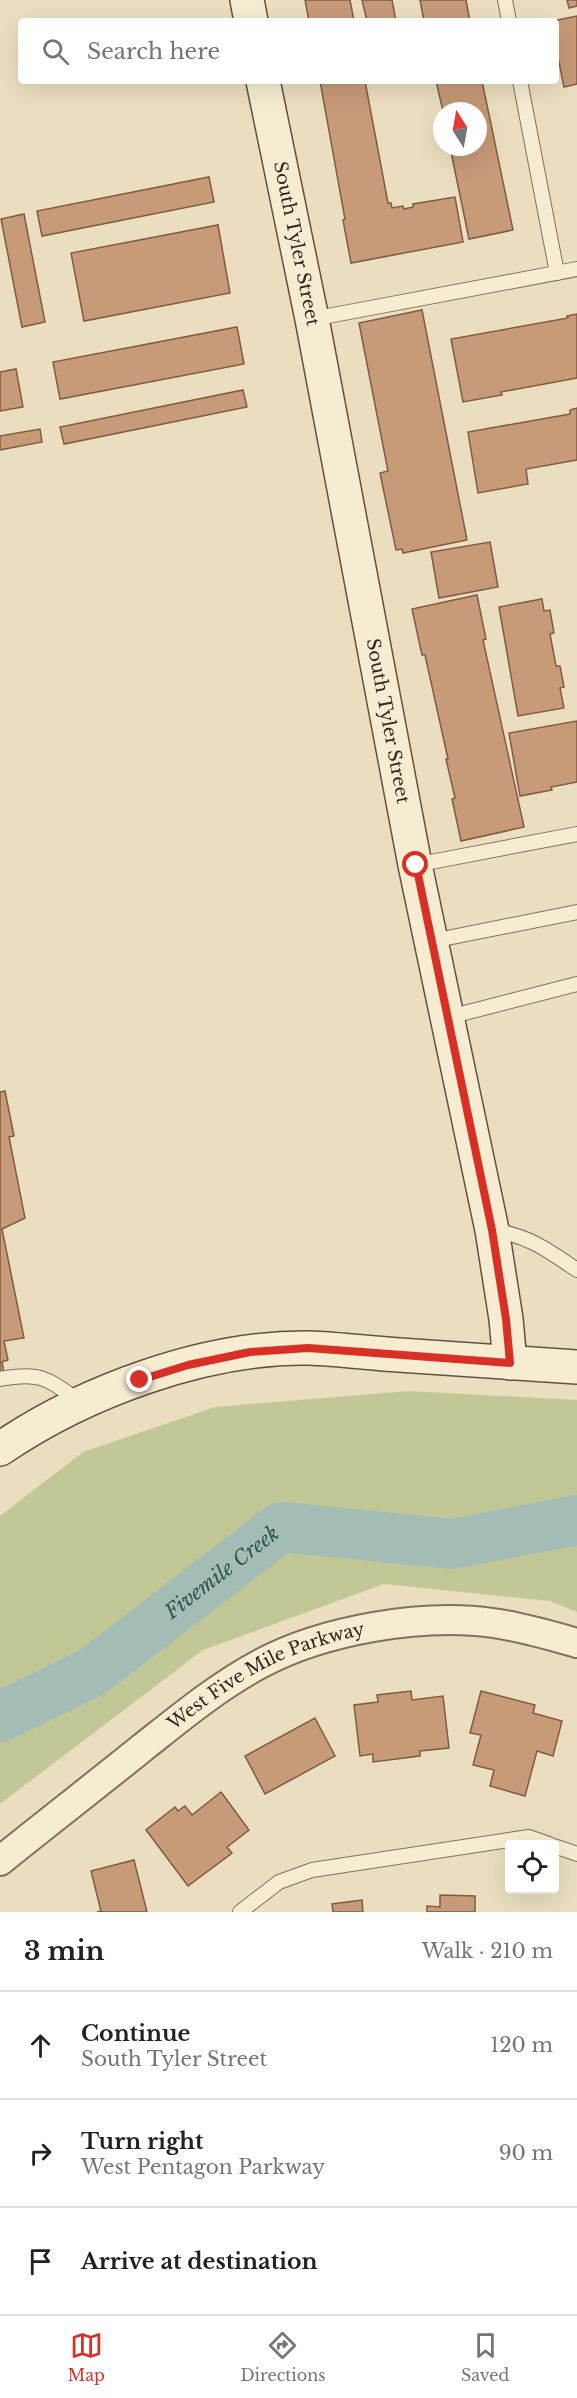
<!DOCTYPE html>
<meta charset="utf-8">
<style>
body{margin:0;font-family:"Libre Baskerville",serif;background:#f2f2f2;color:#202124}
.controls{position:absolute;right:18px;bottom:18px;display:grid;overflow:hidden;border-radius:6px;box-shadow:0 6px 24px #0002}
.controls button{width:54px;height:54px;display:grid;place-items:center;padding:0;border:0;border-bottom:2px solid #e0e0e0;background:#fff;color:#202124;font:30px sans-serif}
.compass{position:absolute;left:433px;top:102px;width:54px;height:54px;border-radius:50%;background:#fff;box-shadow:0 6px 24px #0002;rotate:349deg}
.stop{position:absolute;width:18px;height:18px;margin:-14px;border:4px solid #d93025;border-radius:50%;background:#fff}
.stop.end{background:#d93025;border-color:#fff;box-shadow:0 2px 6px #0008}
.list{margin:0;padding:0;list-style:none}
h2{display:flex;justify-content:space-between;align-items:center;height:78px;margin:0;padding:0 24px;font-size:26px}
h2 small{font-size:20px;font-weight:400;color:#757577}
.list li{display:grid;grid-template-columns:39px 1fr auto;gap:18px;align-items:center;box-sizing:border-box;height:108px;padding:0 24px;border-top:2px solid #e0e0e0}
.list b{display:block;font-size:22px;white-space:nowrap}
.list p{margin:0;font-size:20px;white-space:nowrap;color:#757577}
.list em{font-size:20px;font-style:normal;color:#757577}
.icon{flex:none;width:33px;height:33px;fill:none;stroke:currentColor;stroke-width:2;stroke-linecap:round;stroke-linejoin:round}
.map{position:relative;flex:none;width:577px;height:1912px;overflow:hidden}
.search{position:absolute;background:#fff;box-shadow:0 6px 24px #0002;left:18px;right:18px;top:18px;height:66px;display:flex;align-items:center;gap:15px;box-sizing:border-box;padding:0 21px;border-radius:6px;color:#757577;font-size:22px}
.sheet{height:402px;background:#fff}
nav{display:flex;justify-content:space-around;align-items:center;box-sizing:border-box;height:84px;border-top:2px solid #e0e0e0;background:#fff;font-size:16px;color:#757577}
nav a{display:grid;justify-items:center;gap:3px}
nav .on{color:#d93025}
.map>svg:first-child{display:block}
.green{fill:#c1c895}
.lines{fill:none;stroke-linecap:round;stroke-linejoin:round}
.river{stroke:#a3bdb6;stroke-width:50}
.building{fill:#c79a78;stroke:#805b41;stroke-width:1.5}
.lane-casing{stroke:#827059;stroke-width:16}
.street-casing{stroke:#827059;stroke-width:32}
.secondary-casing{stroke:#64513d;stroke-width:36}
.lane{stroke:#f6ecd2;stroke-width:14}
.street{stroke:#f6ecd2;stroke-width:28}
.secondary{stroke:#f6ecd2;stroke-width:33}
.route{stroke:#d93025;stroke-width:8}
.labels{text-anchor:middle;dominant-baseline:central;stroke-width:4.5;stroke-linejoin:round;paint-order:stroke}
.street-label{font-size:18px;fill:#33281d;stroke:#f3e9cf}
.water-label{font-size:20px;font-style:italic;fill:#2d5250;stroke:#f3e9cf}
</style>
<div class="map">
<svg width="577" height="1912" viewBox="0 0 577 1912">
<rect width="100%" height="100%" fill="#ebdec0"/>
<!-- green -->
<polygon class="green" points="409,1391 577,1400 577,1612 550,1601 384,1584 203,1650 0,1804 0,1516 83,1452 215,1407"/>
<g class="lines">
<!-- river -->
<path class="river" id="s1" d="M0 1717 92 1672 281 1527 452 1544 577 1520"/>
</g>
<!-- building -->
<g class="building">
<polygon points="305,0 350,0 354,21 309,21"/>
<polygon points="362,0 392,0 396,21 367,21"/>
<polygon points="420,0 466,0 470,21 424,21"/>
<polygon points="567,0 577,0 577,6 569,8"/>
<polygon points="577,16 577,84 564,87 556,48 556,21 553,21"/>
<polygon points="320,81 365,81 388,203 391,203 392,208 403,206 404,209 413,207 413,204 455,197 463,242 351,263 343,220 345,219"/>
<polygon points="436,81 482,81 513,230 469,239 450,147 478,147 478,111 443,111"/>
<polygon points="209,177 214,202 42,236 37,211"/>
<polygon points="24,214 45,322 22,327 1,219"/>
<polygon points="218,225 230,293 84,321 71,253"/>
<polygon points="422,310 467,540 403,553 402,549 396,550 380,473 388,471 359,323"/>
<polygon points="577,314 577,378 501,392 502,395 463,402 451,339 568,318 567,316"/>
<polygon points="237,327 244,364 60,399 53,362"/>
<polygon points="16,369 23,407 0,411 0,372"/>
<polygon points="243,390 247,407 64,444 60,427"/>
<polygon points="577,408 577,460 526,469 528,484 478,493 468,432 570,414 570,410"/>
<polygon points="40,429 42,442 0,450 0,436"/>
<polygon points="490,542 498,587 439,598 431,552"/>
<polygon points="477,595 486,639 483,640 524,827 461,841 452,799 455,798 446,759 448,759 425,655 422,655 412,609"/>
<polygon points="542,599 544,611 550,610 554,633 550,634 556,666 560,666 564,687 560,688 564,708 518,716 499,607"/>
<polygon points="577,721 577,782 551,787 552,790 520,796 509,733"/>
<polygon points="5,1091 14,1136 9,1137 25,1218 2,1229 24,1338 4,1341 8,1360 2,1362 4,1373 0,1374 0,1092"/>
<polygon points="411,1691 412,1700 443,1696 449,1748 420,1751 420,1756 373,1762 373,1754 360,1756 354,1705 378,1702 377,1695"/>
<polygon points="481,1691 535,1705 533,1713 562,1721 553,1756 537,1751 525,1796 490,1786 494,1770 473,1765 481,1735 470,1733"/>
<polygon points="315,1718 335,1756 265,1794 245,1756"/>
<polygon points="221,1792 249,1830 227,1847 232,1853 188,1886 146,1830 175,1807 178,1811 185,1806 192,1815"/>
<polygon points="134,1860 147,1912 97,1912 101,1911 91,1871"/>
<polygon points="440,1895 475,1896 475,1912 427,1912 427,1906 440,1907"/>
<polygon points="362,1900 363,1912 333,1912 332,1904"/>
</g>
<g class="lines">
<defs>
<g id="lane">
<polyline points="505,0 509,21"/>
<polyline points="520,81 557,273"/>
<polyline points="312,319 577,269"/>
<polyline points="415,865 577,834"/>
<polyline points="432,941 577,912"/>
<polyline points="449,1017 577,984"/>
<path d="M492 1230C529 1236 546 1249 577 1270"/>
<path d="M0 1379C41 1371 48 1379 80 1402"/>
<polyline points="554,1846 577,1854"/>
<polyline points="240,1912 279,1882 312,1870 529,1837 549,1844"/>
</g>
<g id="street">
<path id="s2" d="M0 1861C47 1823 95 1786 142 1748 180 1718 217 1687 260 1664 323 1630 422 1613 493 1623 522 1627 549 1635 577 1643"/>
</g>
<g id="secondary">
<polyline points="247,0 251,21"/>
<path id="s3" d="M263 81 312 319 415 865 492 1230 506 1319 510 1363"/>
<path d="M0 1449C85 1391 205 1347 308 1348 338 1349 369 1353 399 1355 459 1359 518 1363 577 1367"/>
</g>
</defs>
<!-- lane casing -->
<use href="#lane" class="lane-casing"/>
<!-- street casing -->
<use href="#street" class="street-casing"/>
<!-- secondary casing -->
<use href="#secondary" class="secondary-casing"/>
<!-- lane -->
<use href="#lane" class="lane"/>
<!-- street -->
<use href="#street" class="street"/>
<!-- secondary -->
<use href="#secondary" class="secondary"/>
</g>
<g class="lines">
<!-- route -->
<polyline class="route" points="140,1380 188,1365 250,1352 308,1348 510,1363 506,1319 492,1230 416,865"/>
</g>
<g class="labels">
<!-- street labels -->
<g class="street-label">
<text stroke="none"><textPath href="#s3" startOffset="166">South Tyler Street</textPath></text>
<text stroke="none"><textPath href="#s3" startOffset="652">South Tyler Street</textPath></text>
<text stroke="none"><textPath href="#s2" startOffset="327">West Five Mile Parkway</textPath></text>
</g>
<!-- water labels -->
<g class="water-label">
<text stroke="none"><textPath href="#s1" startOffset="266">Fivemile Creek</textPath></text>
</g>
</g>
</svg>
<div class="controls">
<button><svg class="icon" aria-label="locate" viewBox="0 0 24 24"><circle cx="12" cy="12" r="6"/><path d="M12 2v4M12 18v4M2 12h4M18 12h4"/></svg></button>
</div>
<svg class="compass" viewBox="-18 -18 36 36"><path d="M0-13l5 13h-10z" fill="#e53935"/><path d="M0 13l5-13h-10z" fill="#757577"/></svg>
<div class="stop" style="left:416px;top:865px"></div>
<div class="stop end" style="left:140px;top:1380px"></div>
<div class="search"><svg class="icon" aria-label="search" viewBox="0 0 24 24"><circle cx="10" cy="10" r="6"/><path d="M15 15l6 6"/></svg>Search here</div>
</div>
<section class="sheet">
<h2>3 min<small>Walk · 210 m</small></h2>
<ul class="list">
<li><svg class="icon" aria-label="ahead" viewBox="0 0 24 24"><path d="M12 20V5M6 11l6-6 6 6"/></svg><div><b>Continue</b><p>South Tyler Street</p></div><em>120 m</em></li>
<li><svg class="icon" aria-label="right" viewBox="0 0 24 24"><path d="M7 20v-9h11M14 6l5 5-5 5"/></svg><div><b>Turn right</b><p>West Pentagon Parkway</p></div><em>90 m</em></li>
<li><svg class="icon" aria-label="arrive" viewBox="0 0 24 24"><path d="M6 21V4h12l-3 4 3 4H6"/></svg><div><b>Arrive at destination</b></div></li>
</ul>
</section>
<nav>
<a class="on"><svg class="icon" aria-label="map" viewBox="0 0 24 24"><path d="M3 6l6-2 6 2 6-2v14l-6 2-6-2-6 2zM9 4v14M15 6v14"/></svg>Map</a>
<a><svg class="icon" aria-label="directions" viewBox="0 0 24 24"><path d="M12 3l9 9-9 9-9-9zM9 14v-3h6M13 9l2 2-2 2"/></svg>Directions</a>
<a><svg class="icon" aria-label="saved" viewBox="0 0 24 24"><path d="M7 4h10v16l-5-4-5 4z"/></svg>Saved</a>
</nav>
